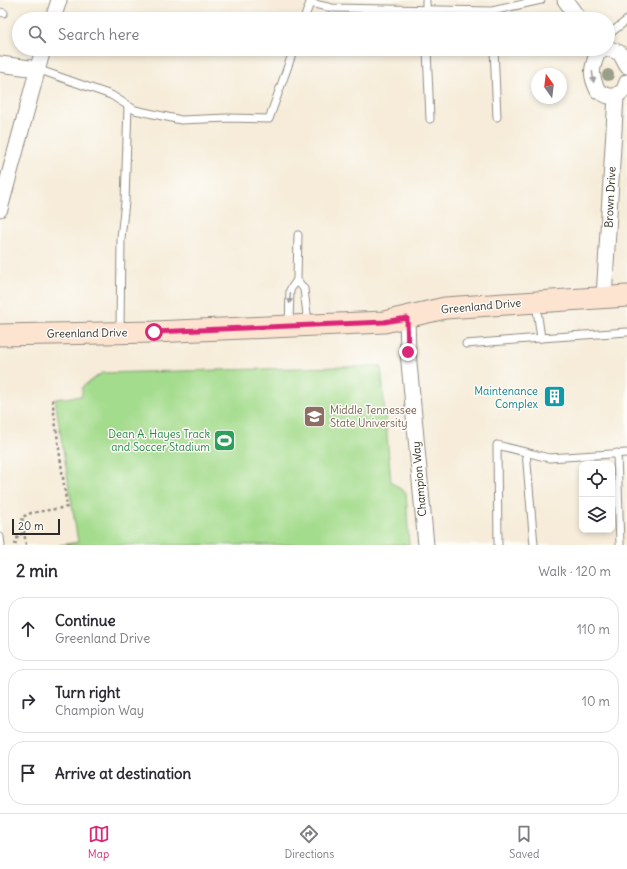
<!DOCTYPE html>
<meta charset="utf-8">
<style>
body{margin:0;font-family:Delius,sans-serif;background:#f2f2f3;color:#2b2b33}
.controls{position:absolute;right:12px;bottom:12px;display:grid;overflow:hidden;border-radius:8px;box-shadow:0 2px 6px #0003}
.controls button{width:36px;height:36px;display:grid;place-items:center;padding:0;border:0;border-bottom:1px solid #e1e1e2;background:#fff;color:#2b2b33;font:20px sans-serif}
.compass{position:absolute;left:531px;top:68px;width:36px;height:36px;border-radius:50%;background:#fff;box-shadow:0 2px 6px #0003;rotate:346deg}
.scale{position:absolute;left:12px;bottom:10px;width:48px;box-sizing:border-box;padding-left:4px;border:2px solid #2b2b2b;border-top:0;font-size:11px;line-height:14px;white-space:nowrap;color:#2b2b2b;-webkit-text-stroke:3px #fdfcf7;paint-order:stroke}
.stop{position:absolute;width:12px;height:12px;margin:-9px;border:3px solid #db2777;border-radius:50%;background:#fff}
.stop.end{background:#db2777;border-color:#fff;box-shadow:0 1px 4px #0008}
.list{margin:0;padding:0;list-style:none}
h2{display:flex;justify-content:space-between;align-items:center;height:52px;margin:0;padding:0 16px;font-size:17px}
h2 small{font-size:13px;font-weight:400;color:#7c7c81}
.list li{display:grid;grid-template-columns:26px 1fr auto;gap:12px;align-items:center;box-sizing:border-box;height:64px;margin:0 8px 8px;padding:0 8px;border:1px solid #e1e1e2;border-radius:16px}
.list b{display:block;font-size:15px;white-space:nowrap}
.list p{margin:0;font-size:13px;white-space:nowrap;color:#7c7c81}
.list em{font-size:13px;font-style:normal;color:#7c7c81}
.icon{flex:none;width:22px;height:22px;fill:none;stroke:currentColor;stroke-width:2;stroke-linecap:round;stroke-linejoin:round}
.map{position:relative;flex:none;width:627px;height:545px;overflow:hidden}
.search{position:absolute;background:#fff;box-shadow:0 2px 6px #0003;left:12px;right:12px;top:12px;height:44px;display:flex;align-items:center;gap:10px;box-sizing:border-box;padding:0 14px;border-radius:22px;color:#7c7c81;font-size:15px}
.sheet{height:268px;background:#fff}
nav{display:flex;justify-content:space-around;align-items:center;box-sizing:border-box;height:56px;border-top:1px solid #e1e1e2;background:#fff;font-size:11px;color:#7c7c81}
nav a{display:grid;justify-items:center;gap:2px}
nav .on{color:#db2777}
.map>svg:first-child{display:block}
.green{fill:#a4dc8d;stroke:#68845c}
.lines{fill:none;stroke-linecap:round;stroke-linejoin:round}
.lane-casing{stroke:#908c82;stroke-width:9}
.street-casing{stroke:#908c82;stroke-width:17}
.secondary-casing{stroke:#908c82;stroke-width:23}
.path{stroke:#908c82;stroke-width:2.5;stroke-dasharray:3 3;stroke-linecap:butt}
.lane{stroke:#fff;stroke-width:7}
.street{stroke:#fff;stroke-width:15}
.secondary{stroke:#fde4d1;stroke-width:21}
.tree{fill:#9a9f89}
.oneway{fill:#a0a0a0}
.route{stroke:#db2777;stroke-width:5}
.labels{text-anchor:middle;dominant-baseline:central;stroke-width:3;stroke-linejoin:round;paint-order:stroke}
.street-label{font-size:11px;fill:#2b2b2b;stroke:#fdfcf7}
.culture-label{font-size:11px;fill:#0d838f;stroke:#fdfcf7;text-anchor:end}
.education-label{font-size:11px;fill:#785e54;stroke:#fdfcf7;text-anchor:start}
.leisure-label{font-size:11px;fill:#27864d;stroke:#fdfcf7;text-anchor:end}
</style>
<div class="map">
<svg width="627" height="545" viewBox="0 0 627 545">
<rect width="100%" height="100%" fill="#fdfcf7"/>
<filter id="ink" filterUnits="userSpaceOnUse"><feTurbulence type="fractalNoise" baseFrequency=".025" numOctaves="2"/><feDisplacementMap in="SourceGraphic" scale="8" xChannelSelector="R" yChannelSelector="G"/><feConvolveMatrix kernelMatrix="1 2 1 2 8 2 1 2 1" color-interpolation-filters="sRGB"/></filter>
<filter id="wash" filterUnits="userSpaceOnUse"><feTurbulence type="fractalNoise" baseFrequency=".012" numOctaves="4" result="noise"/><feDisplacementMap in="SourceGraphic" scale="16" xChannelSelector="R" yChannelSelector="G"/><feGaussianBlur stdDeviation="0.9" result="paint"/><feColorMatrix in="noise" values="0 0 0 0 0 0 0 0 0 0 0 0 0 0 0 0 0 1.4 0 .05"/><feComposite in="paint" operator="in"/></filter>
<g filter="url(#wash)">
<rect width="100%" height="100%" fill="#f6ecd9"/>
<!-- green -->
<polygon class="green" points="381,366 391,482 406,493 409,545 60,545 78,542 55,399 82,396 82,387 102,373"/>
</g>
<g filter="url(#ink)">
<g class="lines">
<defs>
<g id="lane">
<polyline points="426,0 426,19"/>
<polyline points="310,3 332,8 492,11 541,0"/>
<polyline points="0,12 4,13"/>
<polyline points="304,19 311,0"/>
<polyline points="608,35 627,20"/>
<polyline points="427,49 430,119"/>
<polyline points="494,49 497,117"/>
<polyline points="37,69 111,95 135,110 181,120 228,118 269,119 294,49"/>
<polyline points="297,280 298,235"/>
<polyline points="536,303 541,338 627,332"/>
<polyline points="289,325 290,290 297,280 304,289 308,323"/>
<polyline points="120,331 121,238 125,202 128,106"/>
<polyline points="466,344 541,338"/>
<polyline points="526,452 534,545"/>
<polyline points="617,453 620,545"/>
<polyline points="0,537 1,545"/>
<polyline points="498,545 497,445 549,458 627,453"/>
</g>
<g id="street">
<polyline points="565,0 579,19"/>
<polyline points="53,19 59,0"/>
<polyline points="608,48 620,53 627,66"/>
<path d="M606 49 598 52C591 69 590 75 598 91L608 96H616L624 90 627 82"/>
<polyline points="0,64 37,69"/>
<polyline points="0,209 43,49"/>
<polyline points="604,298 616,96"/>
<polyline points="407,318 408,352 426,545"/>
</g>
<polyline id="secondary" points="0,335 154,332 384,322 445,308 627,296"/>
</defs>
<!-- lane casing -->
<use href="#lane" class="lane-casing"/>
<!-- street casing -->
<use href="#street" class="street-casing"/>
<!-- secondary casing -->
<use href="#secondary" class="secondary-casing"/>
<!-- path -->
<g class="path">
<polyline points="15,545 18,536 24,532"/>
<polyline points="26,545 22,517 31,513 67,507 52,398"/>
</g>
<!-- lane -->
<use href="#lane" class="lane"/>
<!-- street -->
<use href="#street" class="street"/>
<!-- secondary -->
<use href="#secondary" class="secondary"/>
</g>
<!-- trees -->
<circle class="tree" cx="608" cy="75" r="6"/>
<!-- one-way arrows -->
<defs><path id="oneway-solid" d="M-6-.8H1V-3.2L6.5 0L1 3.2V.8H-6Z"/></defs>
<g class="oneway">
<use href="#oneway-solid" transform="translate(593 77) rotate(83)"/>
<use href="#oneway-solid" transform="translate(290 298) rotate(94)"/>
</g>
</g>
<g class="lines" filter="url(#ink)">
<!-- route -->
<polyline class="route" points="154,332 384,322 407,318 408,352"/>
</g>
<!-- icons -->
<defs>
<symbol id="building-square" viewBox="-11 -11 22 22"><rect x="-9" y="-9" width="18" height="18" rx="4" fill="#0f9aa8" stroke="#fdfcf7"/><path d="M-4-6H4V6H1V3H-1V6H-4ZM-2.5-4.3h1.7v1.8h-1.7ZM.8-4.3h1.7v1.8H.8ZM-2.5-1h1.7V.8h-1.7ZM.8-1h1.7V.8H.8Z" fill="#fff"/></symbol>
<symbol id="university-square" viewBox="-11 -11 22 22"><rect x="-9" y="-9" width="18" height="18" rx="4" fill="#8d6e63" stroke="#fdfcf7"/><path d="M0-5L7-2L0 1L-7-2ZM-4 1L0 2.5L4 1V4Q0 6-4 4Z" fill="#fff"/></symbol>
<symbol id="stadium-square" viewBox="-11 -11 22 22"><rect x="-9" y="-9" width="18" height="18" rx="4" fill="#2e9e5b" stroke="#fdfcf7"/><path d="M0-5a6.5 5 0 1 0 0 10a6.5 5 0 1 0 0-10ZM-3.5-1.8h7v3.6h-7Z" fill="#fff"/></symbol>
</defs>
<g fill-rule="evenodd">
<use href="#building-square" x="542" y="384" width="25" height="25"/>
<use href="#university-square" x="302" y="404" width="25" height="25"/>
<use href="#stadium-square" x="212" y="428" width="25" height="25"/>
</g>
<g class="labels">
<!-- street labels -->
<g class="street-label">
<text transform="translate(610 197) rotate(-87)">Brown Drive</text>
<text transform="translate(481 306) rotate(-5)">Greenland Drive</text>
<text transform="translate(87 333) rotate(-1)">Greenland Drive</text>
<text transform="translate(419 479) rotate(-95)">Champion Way</text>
</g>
<!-- culture labels -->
<g class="culture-label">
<text x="538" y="391">Maintenance<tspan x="538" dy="13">Complex</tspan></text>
</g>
<!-- education labels -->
<g class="education-label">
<text x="330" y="410">Middle Tennessee<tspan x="330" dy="13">State University</tspan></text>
</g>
<!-- leisure labels -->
<g class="leisure-label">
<text x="210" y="434">Dean A. Hayes Track<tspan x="210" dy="13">and Soccer Stadium</tspan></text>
</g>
</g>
</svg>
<div class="controls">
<button><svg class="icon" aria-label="locate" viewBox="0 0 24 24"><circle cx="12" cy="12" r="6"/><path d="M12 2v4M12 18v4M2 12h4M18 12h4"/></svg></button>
<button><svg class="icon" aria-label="layers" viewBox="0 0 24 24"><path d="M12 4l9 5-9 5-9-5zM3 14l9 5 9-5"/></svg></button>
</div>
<svg class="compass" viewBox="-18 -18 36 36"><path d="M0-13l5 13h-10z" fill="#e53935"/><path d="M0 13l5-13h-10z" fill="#7c7c81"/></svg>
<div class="scale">20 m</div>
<div class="stop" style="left:154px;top:332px"></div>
<div class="stop end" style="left:408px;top:352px"></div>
<div class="search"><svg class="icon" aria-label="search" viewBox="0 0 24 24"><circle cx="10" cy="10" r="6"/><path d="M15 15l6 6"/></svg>Search here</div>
</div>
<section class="sheet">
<h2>2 min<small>Walk · 120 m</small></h2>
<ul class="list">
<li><svg class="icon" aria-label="ahead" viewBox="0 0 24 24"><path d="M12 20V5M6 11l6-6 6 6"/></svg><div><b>Continue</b><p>Greenland Drive</p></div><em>110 m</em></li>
<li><svg class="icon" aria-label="right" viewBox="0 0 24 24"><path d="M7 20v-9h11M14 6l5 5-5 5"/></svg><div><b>Turn right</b><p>Champion Way</p></div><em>10 m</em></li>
<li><svg class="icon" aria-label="arrive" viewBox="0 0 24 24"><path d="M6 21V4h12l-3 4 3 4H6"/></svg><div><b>Arrive at destination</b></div></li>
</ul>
</section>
<nav>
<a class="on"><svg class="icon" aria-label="map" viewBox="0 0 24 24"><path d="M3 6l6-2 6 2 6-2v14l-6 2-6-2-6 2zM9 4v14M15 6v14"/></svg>Map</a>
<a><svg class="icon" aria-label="directions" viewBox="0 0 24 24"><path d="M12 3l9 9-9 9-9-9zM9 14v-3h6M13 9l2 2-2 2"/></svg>Directions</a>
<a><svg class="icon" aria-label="saved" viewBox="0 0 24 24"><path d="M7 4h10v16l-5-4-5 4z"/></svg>Saved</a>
</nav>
